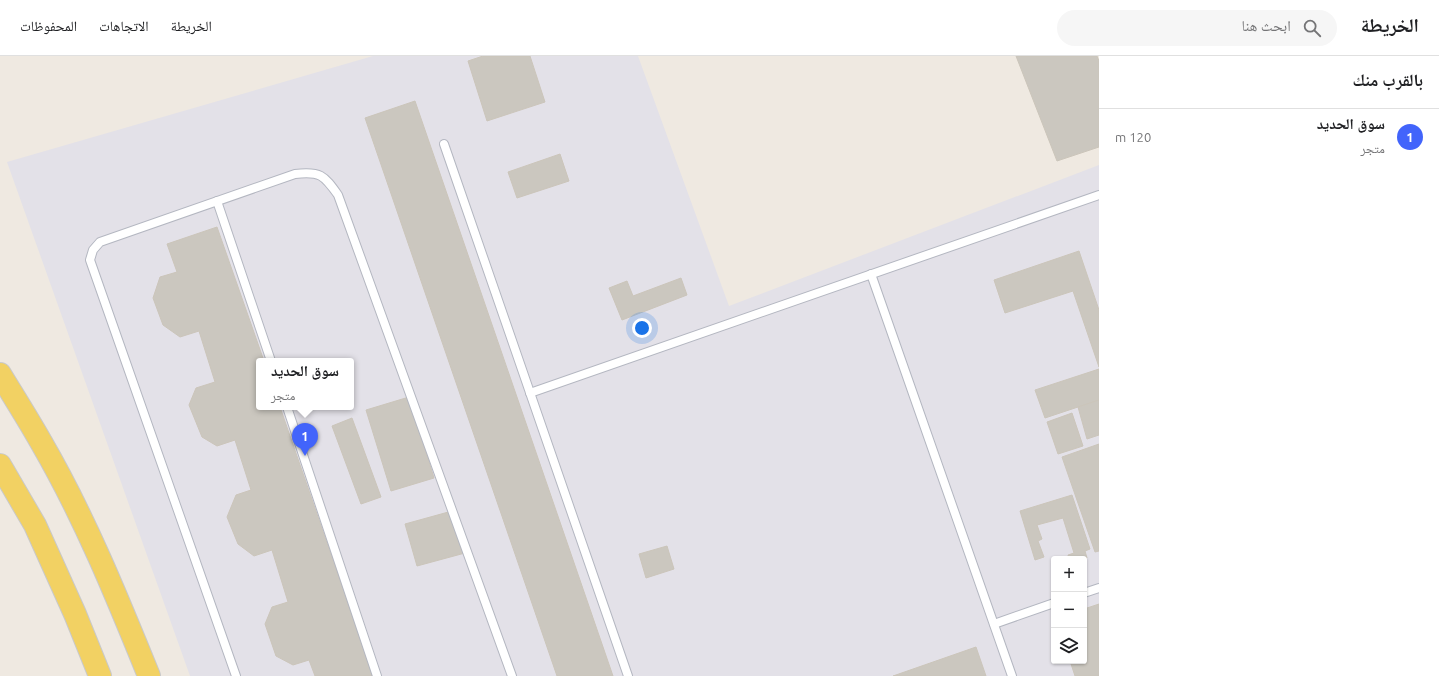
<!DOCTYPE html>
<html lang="ar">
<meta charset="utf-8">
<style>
body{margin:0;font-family:Ubuntu,"Noto Naskh Arabic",sans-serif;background:#f6f6f6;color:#202124;direction:rtl}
.controls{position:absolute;right:12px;bottom:12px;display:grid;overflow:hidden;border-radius:4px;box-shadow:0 1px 3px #0004}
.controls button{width:36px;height:36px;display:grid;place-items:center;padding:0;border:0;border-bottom:1px solid #e0e0e0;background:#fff;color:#202124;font:20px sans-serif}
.you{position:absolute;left:642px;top:272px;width:14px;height:14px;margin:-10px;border:3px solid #fff;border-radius:50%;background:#1a73e8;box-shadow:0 0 0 6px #1a73e833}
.badge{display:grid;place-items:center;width:26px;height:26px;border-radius:50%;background:#4264fb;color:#fff;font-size:13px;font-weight:700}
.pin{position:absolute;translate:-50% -33px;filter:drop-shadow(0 1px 2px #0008)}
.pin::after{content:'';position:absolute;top:21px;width:14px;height:12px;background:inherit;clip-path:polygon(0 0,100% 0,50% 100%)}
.popup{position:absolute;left:256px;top:302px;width:98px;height:52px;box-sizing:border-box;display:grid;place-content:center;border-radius:4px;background:#fff;filter:drop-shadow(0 1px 3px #0005);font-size:13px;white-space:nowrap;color:#757577}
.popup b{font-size:15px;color:#202124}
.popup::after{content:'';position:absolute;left:50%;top:100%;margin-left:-8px;border:8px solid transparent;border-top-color:#fff}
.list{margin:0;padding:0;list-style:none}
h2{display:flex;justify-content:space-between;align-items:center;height:52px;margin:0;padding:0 16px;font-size:17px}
h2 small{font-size:13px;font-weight:400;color:#757577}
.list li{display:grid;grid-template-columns:26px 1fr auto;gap:12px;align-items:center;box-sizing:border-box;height:56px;padding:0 16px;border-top:1px solid #e0e0e0}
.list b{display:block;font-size:15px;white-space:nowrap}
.list p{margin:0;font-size:13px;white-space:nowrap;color:#757577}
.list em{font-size:13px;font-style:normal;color:#757577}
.icon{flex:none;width:22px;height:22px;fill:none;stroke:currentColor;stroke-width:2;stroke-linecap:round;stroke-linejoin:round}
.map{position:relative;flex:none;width:1099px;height:620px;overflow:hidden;direction:ltr}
header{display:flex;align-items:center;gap:24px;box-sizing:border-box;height:56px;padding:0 20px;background:#fff;border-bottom:1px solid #e0e0e0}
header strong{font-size:19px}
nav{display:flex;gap:22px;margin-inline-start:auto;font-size:14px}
.search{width:280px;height:36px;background:#f6f6f6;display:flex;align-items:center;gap:10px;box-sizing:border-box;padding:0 14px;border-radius:22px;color:#757577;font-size:15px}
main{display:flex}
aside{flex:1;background:#fff}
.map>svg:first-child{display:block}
.industrial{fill:#e3e1e8;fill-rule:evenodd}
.building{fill:#cbc7bf;stroke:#cbc5ba}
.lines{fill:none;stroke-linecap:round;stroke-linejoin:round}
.lane-casing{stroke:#b4b7c1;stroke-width:10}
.primary-casing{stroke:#c9c9c9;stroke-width:24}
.lane{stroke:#fff;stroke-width:8}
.primary{stroke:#f2d163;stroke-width:22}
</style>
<header>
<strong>الخريطة</strong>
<div class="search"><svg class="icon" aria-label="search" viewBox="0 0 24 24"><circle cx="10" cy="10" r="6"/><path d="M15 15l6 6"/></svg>ابحث هنا</div>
<nav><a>الخريطة</a><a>الاتجاهات</a><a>المحفوظات</a></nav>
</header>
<main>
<aside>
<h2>بالقرب منك<small></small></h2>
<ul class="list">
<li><span class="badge">1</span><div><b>سوق الحديد</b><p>متجر</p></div><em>120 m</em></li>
</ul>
</aside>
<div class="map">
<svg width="1099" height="620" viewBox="0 0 1099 620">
<rect width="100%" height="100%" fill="#efe9e1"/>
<!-- industrial -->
<path class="industrial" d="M373 0H638L729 250 1099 109V620H190L7 106ZM259 305H351V351H259ZM1054 503H1084V605H1054Z"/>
<!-- building -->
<g class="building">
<polygon points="483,0 530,0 545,46 487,65 468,5"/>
<polygon points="1016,0 1097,0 1099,5 1099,91 1057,105"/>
<polygon points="415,45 613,620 557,620 365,62"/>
<polygon points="560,98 569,125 517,142 508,116"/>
<polygon points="217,171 264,305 259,305 259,351 280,351 373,620 315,620 309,604 293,609 276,600 265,568 272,551 288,546 272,494 254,500 238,488 227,461 236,439 251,434 235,384 217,390 202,381 189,349 196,332 215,326 199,275 180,281 163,269 153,242 160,221 177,216 167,188"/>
<polygon points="1079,195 1099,254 1099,311 1073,235 1005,257 994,224"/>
<polygon points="681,222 687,239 622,264 609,232 627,225 633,240"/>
<polygon points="1099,313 1099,344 1045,362 1035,334"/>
<polygon points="409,341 434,422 391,435 366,354"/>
<polygon points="1099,344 1099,379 1087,383 1078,351"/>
<polygon points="1072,357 1083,390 1058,398 1047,366"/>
<polygon points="352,362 381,441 361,448 332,370"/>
<polygon points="1099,388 1099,495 1095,496 1062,401"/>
<polygon points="1072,439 1090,493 1085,495 1087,502 1069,503 1068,499 1074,497 1063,462 1037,469 1042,483 1038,485 1044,501 1035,504 1020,455"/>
<polygon points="452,455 465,497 417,510 405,468"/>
<polygon points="667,490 674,513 646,522 639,498"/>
<polygon points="1099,548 1099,620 1075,620 1070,605 1084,605 1084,553"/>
<polygon points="976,591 986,620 893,620"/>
</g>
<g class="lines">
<defs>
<g id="lane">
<polyline points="444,88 628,620"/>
<polyline points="217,145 271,305"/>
<polyline points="871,218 1012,620"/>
<polyline points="530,337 1099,139"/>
<polyline points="287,351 377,620"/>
<polyline points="1084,537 1099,532"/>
<polyline points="994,568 1054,547"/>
<path d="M236 620 90 204 93 194 100 186 295 118C320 115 324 119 338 139L512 620"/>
</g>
<g id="primary">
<path d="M0 318C14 341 28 363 41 386 84 460 117 541 149 620"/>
<polyline points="0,409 35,469 75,558 100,620"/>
</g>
</defs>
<!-- lane casing -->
<use href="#lane" class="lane-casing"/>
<!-- primary casing -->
<use href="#primary" class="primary-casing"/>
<!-- lane -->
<use href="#lane" class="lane"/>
<!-- primary -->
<use href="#primary" class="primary"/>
</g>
</svg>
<div class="controls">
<button>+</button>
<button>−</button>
<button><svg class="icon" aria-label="layers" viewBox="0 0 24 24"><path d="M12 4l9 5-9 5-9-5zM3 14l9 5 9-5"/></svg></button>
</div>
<div class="you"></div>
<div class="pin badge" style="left:305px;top:400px">1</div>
<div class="popup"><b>سوق الحديد</b>متجر</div>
</div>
</main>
